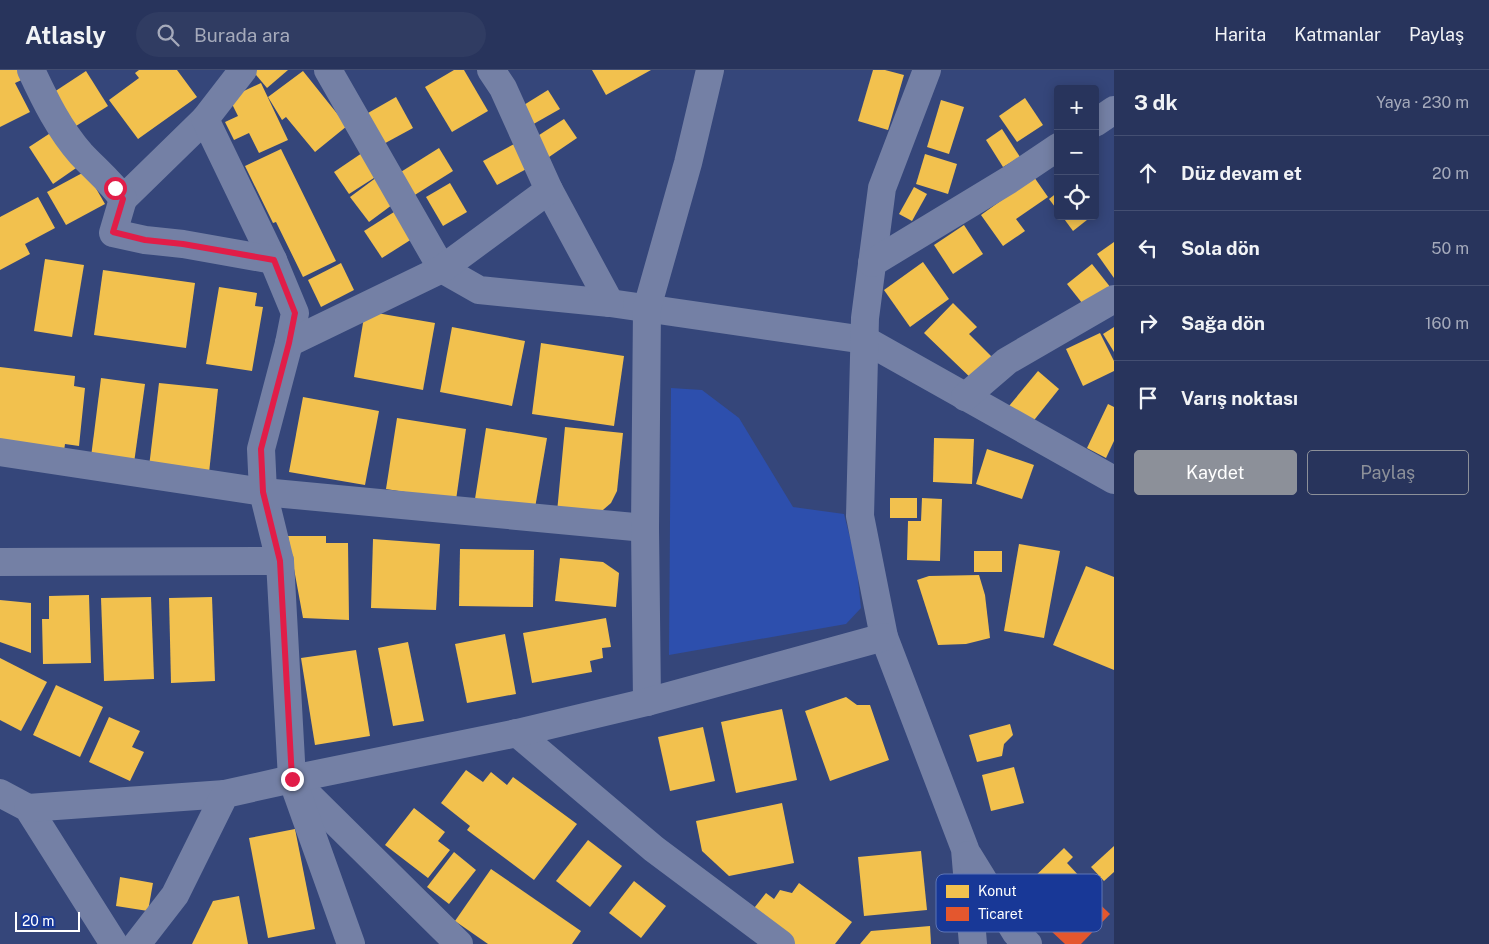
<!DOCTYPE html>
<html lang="tr">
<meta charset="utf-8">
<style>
body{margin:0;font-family:"Public Sans",sans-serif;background:#303c62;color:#f1f3f6}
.controls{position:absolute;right:15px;top:15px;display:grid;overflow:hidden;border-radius:5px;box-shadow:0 2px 12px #0003}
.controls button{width:45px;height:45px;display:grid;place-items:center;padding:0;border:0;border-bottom:1px solid #444f72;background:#28345c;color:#f1f3f6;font:25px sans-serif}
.scale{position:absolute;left:15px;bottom:12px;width:65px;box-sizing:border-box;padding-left:5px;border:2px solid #fff;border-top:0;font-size:14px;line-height:18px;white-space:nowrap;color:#fff;-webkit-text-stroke:4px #183897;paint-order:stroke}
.stop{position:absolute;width:15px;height:15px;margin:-11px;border:4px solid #e11d48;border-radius:50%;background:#fff}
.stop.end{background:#e11d48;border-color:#fff;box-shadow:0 1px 5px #0008}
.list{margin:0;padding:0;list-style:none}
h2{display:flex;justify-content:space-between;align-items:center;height:65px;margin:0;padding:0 20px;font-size:21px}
h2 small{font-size:16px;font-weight:400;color:#a5aabb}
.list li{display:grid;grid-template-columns:32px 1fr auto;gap:15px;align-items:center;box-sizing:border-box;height:75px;padding:0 20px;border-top:1px solid #444f72}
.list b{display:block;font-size:19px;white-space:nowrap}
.list em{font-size:16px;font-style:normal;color:#a5aabb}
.actions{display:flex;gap:10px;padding:15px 20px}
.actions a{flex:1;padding:11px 0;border:1px solid #8c9099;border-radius:5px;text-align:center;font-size:18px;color:#8c9099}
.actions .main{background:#8c9099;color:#fff}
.icon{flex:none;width:28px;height:28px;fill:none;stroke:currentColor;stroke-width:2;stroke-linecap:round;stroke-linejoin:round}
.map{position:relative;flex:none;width:1114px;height:874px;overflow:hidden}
header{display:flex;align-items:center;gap:30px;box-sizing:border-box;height:70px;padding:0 25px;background:#28345c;border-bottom:1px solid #444f72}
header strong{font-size:24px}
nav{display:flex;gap:28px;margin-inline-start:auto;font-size:18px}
.search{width:350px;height:45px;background:#303c62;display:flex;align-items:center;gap:12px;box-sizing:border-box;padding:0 18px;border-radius:28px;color:#a5aabb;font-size:19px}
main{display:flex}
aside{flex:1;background:#28345c}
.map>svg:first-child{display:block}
.green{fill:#2d4fad}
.homes{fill:#f2c14e}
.shops{fill:#e4572e}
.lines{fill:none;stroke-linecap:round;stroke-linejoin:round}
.minor{stroke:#7480a5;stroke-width:28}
.route{stroke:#e11d48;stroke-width:6}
.key{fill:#183897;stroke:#5d74b6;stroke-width:1}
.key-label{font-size:14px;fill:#fff}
</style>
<header>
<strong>Atlasly</strong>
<div class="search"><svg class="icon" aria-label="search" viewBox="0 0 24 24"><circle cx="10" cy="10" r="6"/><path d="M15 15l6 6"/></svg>Burada ara</div>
<nav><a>Harita</a><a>Katmanlar</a><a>Paylaş</a></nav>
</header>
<main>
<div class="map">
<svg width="1114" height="874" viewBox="0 0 1114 874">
<rect width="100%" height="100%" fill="#35467a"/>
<!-- green -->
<polygon class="green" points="671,318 702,320 739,348 793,437 844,444 856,491 861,538 846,554 669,585"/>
<!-- homes -->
<g class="homes">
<polygon points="0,0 22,0 26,8 15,13 30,42 0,57"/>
<polygon points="139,0 177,0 197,27 138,69 109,30 139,8 135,3"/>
<polygon points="252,0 288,0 267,18"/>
<polygon points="454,0 464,0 488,41 452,62 425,17"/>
<polygon points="592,0 651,0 606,25"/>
<polygon points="873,0 885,0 904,5 888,60 858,51"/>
<polygon points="86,1 108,36 76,56 54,22"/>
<polygon points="303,1 347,56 315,82 286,47 282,50 268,27"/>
<polygon points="261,13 288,70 259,83 249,63 234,70 225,52 238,46 229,28"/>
<polygon points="548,20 560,39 530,56 519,38"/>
<polygon points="396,27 413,58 378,77 361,47"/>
<polygon points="1025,28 1043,55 1017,72 999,46"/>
<polygon points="941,30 964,37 949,84 927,77"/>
<polygon points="564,49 577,68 549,87 536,67"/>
<polygon points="1002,59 1020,87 1003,97 986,70"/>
<polygon points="55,60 79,96 53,114 29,77"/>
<polygon points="516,73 530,97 497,115 483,91"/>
<polygon points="439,78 453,101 410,128 396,105"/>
<polygon points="281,79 336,191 303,207 276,152 273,153 245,96"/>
<polygon points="362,83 377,106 349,124 334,102"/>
<polygon points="925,84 957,94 948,124 916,114"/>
<polygon points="86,101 105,134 66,155 47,122"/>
<polygon points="377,107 396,132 369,152 350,127"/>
<polygon points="1034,107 1048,127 1016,149 1025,161 1003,176 981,145"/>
<polygon points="450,113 467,142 443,156 426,127"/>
<polygon points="914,117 927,124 912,151 899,144"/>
<polygon points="1058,122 1058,141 1049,129"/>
<polygon points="38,127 55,158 25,174 30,184 0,200 0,147"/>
<polygon points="394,142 412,169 382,188 364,161"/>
<polygon points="1062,146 1092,146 1073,161"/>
<polygon points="964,155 983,184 953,204 934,175"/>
<polygon points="1114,172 1114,208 1097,184"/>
<polygon points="45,189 84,195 72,267 34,261"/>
<polygon points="923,192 949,229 910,257 884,220"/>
<polygon points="341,193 354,220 321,237 308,210"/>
<polygon points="1092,194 1111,218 1086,238 1067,214"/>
<polygon points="103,200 195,213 186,278 94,265"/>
<polygon points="219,217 257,223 255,236 263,237 252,301 206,294"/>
<polygon points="953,233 977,257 969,264 995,290 974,311 924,263"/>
<polygon points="365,241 435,253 423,320 354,307"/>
<polygon points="452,257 525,271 512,336 440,322"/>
<polygon points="1114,257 1114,282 1103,264"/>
<polygon points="1100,263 1114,291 1114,301 1083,316 1066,279"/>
<polygon points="541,273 624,286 614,356 532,344"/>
<polygon points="0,297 75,306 74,316 85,318 79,376 65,374 64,381 0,374"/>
<polygon points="1038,301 1059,319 1031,354 1009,336"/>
<polygon points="101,308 145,314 134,393 91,387"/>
<polygon points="159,313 218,319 209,403 149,397"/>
<polygon points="303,327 379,341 365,415 289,402"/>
<polygon points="1108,334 1114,337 1114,371 1106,388 1087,378"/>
<polygon points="397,348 466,359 456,430 386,419"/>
<polygon points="565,357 623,363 617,421 611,433 596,446 557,442"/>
<polygon points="486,358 547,368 535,438 475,429"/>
<polygon points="934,368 974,369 972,414 933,412"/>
<polygon points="987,379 1034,395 1022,429 976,414"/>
<rect x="890" y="428" width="27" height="20"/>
<polygon points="922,428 942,429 940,491 907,490 908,451 921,451"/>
<polygon points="288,466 326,466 326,473 348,473 349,550 303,548"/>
<polygon points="373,469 440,474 436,540 371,538"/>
<polygon points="1019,474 1060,481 1044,568 1004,561"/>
<polygon points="460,479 534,480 533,537 459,536"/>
<rect x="974" y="481" width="28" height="21"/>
<polygon points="560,488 603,492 619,503 616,537 555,531"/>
<polygon points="1086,496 1114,507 1114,600 1053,575"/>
<polygon points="979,505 985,525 990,568 966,574 938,575 917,510 929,506"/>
<polygon points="89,525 91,593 43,594 42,549 49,549 49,526"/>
<polygon points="151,527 154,609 104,611 101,528"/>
<polygon points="212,527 215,611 171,613 169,528"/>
<polygon points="0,530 31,533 31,583 0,572"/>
<polygon points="606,548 611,577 602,578 603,588 590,591 592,602 532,613 523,563"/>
<polygon points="505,564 516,624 467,633 455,574"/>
<polygon points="408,572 424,651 393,656 378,578"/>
<polygon points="356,580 370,666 315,675 301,588"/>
<polygon points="0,588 47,612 21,661 0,650"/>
<polygon points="56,615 103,637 80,687 33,665"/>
<polygon points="846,627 857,635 870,635 889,690 830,711 805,641"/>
<polygon points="782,639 797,710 736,723 721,652"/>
<polygon points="109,647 140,661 132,677 144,682 130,711 89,692"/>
<polygon points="1010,654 1013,665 1004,674 1002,686 977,692 969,665"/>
<polygon points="703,657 715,711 670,721 658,667"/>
<polygon points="1014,697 1024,733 991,741 982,705"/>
<polygon points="466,700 483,712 491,702 507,715 513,707 577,754 534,810 467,760 470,756 441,733"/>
<polygon points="782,733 794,793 729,806 702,781 696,751"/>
<polygon points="414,738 445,762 438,771 450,780 428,808 385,775"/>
<polygon points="295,759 315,859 268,868 249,768"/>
<polygon points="588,770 622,796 590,837 556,811"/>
<polygon points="1114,776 1114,802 1104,811 1091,797"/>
<polygon points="1064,778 1073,787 1067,793 1082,809 1046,844 1022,819"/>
<polygon points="921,781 927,840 864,846 858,787"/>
<polygon points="454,782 476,800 449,834 427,817"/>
<polygon points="491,799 581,861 572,874 488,874 455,851"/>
<polygon points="120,807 153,813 148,841 116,836"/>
<polygon points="634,811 666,836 641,868 609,843"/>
<polygon points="799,813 852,852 835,874 792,874 751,842 766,823 774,829 780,820 792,823"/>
<polygon points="239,826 248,874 192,874 213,831"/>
<polygon points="930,856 931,874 860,874 871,861"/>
</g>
<!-- shops -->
<polygon class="shops" points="1087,822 1110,844 1081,874 1065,874 1050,860"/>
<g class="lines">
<!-- minor -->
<g class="minor">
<path d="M31 0C45 30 59 59 81 84 95 99 111 112 123 129L205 49"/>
<polyline points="243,0 205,49 273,190 295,243 289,273 261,379 263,422 280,491 292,709 459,874"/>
<polyline points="328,0 442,199 479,220 610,233 865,270 1114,410"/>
<polyline points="927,0 882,118 865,248 860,446 884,567 965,779 973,874"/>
<polyline points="1095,53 1114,40"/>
<polyline points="549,120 610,233"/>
<polyline points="123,129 113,163 145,170 183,174 273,190"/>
<polyline points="872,193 1009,110 1058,77"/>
<polyline points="289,273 442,199 549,120 503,18 491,0"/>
<polyline points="965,327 1007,291 1114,229"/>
<polyline points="0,382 263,422 645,458"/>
<polyline points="0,492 280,491"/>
<polyline points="647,632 645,458 647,238 688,93 710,0"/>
<polyline points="517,663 654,779 781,874"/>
<polyline points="292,709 517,663 647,632 884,567"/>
<polyline points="0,723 28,738 114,874"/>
<polyline points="28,738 225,724"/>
<polyline points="968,785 1016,863 1028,874"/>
<polyline points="137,874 175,825 225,724 292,709 351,874"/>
</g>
</g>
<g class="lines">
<!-- route -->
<polyline class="route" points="115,118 123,129 113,162 145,170 183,174 274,190 295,243 289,273 261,379 263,422 280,491 292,709"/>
</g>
<!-- legend -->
<rect x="936" y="804" width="166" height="58" rx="8" class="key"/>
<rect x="946" y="815" width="23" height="13" fill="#f2c14e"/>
<rect x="946" y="837" width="23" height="14" fill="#e4572e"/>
<g class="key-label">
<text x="978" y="826">Konut</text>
<text x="978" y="849">Ticaret</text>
</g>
</svg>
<div class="controls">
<button>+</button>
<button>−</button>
<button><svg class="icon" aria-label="locate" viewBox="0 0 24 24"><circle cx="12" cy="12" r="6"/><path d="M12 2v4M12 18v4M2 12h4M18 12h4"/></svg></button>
</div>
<div class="scale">20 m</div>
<div class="stop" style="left:115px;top:118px"></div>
<div class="stop end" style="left:292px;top:709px"></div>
</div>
<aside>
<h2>3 dk<small>Yaya · 230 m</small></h2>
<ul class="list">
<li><svg class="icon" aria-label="ahead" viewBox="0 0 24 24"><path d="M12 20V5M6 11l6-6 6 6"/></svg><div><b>Düz devam et</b></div><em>20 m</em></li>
<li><svg class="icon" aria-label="left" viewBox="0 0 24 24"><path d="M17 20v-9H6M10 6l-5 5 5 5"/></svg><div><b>Sola dön</b></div><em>50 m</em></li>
<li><svg class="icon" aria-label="right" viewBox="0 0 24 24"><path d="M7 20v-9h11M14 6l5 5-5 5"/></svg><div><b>Sağa dön</b></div><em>160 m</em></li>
<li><svg class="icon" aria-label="arrive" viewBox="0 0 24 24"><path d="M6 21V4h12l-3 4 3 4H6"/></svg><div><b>Varış noktası</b></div></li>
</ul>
<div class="actions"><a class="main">Kaydet</a><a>Paylaş</a></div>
</aside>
</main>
